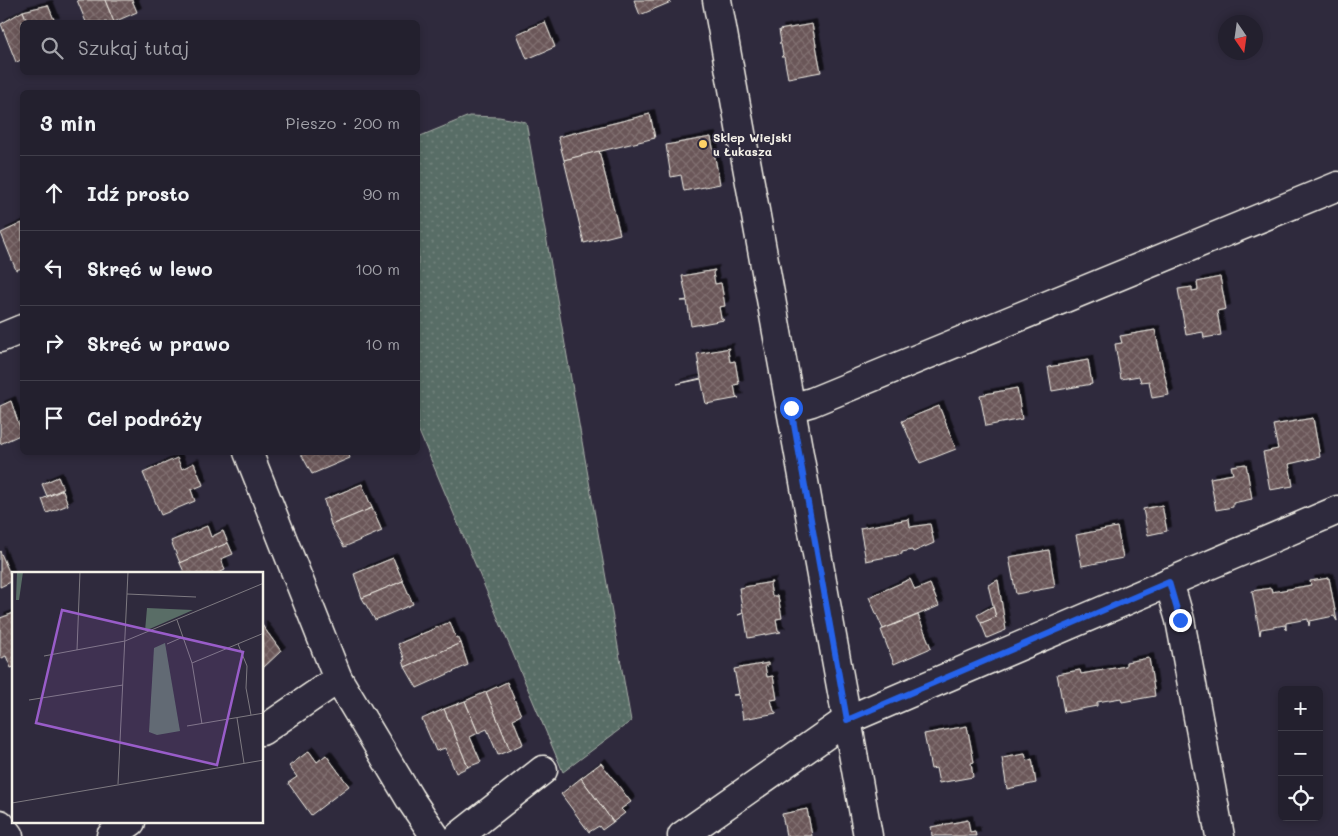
<!DOCTYPE html>
<html lang="pl">
<meta charset="utf-8">
<style>
body{margin:0;font-family:Mali,sans-serif;background:#2b2836;color:#f1f3f6}
.controls{position:absolute;right:15px;bottom:15px;display:grid;overflow:hidden;border-radius:8px;box-shadow:0 2px 8px #0003}
.controls button{width:45px;height:45px;display:grid;place-items:center;padding:0;border:0;border-bottom:1px solid #403e4a;background:#23202e;color:#f1f3f6;font:25px sans-serif}
.compass{position:absolute;left:1218px;top:15px;width:45px;height:45px;border-radius:50%;background:#23202e;box-shadow:0 2px 8px #0003;rotate:167deg}
.stop{position:absolute;width:15px;height:15px;margin:-11px;border:4px solid #2563eb;border-radius:50%;background:#fff}
.stop.end{background:#2563eb;border-color:#fff;box-shadow:0 1px 5px #0008}
.list{margin:0;padding:0;list-style:none}
h2{display:flex;justify-content:space-between;align-items:center;height:65px;margin:0;padding:0 20px;font-size:21px}
h2 small{font-size:16px;font-weight:400;color:#a3a3aa}
.list li{display:grid;grid-template-columns:32px 1fr auto;gap:15px;align-items:center;box-sizing:border-box;height:75px;padding:0 20px;border-top:1px solid #403e4a}
.list b{display:block;font-size:19px;white-space:nowrap}
.list em{font-size:16px;font-style:normal;color:#a3a3aa}
.icon{flex:none;width:28px;height:28px;fill:none;stroke:currentColor;stroke-width:2;stroke-linecap:round;stroke-linejoin:round}
.map{position:relative;flex:none;width:1338px;height:836px;overflow:hidden}
.search{position:absolute;background:#23202e;box-shadow:0 2px 8px #0003;left:20px;top:20px;width:400px;height:55px;display:flex;align-items:center;gap:12px;box-sizing:border-box;padding:0 18px;border-radius:8px;color:#a3a3aa;font-size:19px}
.panel{position:absolute;background:#23202e;box-shadow:0 2px 8px #0003;left:20px;top:90px;width:400px;height:365px;border-radius:8px}
.map>svg:first-child{display:block}
.grass{fill:url(#grass-dots);stroke:#a6afa7}
.building{fill:url(#building-cross-hatch);stroke:#f4f1e8;filter:url(#shadow)}
.lines{fill:none;stroke-linecap:round;stroke-linejoin:round}
.minor-casing{stroke:#f4f1e8;stroke-width:31}
.minor{stroke:#2f2a3d;stroke-width:28}
.route{stroke:#2563eb;stroke-width:6}
.poi-dot{fill:#ffd166;stroke:#2f2a3d;stroke-width:2}
.labels{text-anchor:middle;dominant-baseline:central;stroke-width:4;stroke-linejoin:round;paint-order:stroke}
.poi-label{font-size:12px;font-weight:bold;fill:#f4f1e8;stroke:#2f2a3d;text-anchor:start}
.inset-road{fill:none;stroke:#7e7a81;stroke-width:1}
.view{fill:#995dc9;fill-opacity:0.15;stroke:#995dc9;stroke-width:2.5}
.inset-edge{fill:none;stroke:#f4f1e8;stroke-width:2.5}
</style>
<div class="map">
<svg width="1338" height="836" viewBox="0 0 1338 836">
<defs>
<pattern id="grass-dots" width="8" height="8" patternUnits="userSpaceOnUse" patternTransform="scale(1.25)"><rect width="8" height="8" fill="#596d66"/><path d="M2 2h.1M6 6h.1" fill="none" stroke="#71827c" stroke-width="1.8" stroke-linecap="round"/></pattern>
<pattern id="building-cross-hatch" width="8" height="8" patternUnits="userSpaceOnUse" patternTransform="scale(1.25)"><rect width="8" height="8" fill="#6a5658"/><path d="M0 0l8 8M0 8l8-8" fill="none" stroke="#806f70"/></pattern>
<filter id="shadow"><feDropShadow dx="4.5" dy="-4.5" stdDeviation="0" flood-color="#0009"/></filter>
</defs>
<rect width="100%" height="100%" fill="#2f2a3d"/>
<filter id="ink" filterUnits="userSpaceOnUse"><feTurbulence type="fractalNoise" baseFrequency=".02" numOctaves="2"/><feDisplacementMap in="SourceGraphic" scale="10" xChannelSelector="R" yChannelSelector="G"/><feConvolveMatrix kernelMatrix="1 2 1 2 8 2 1 2 1" color-interpolation-filters="sRGB"/></filter>
<g filter="url(#ink)">
<!-- grass -->
<polygon class="grass" points="469,116 499,117 526,122 631,721 563,772 418,429 418,137"/>
<!-- building -->
<g class="building">
<polygon points="77,0 105,0 114,22 86,22"/>
<polygon points="105,0 132,0 137,12 114,22"/>
<polygon points="634,0 670,0 671,2 640,15"/>
<polygon points="48,5 55,22 27,22 23,11"/>
<polygon points="23,11 27,22 22,22 22,60 16,62 1,24"/>
<polygon points="545,22 555,47 527,59 517,34"/>
<polygon points="812,24 821,72 788,78 784,57 781,57 783,55 781,44 779,43 781,42 779,30"/>
<polygon points="650,114 655,138 564,160 558,137"/>
<polygon points="711,137 720,184 684,191 681,175 671,177 666,145"/>
<polygon points="599,151 620,234 584,243 564,160"/>
<polygon points="22,223 22,268 16,270 1,233"/>
<polygon points="715,270 713,273 715,284 721,283 723,294 725,306 719,307 721,318 724,320 691,326 687,301 681,301 687,300 682,276"/>
<polygon points="1220,277 1226,309 1217,311 1221,335 1204,338 1203,332 1186,335 1178,289 1192,287 1192,291 1198,290 1197,282"/>
<polygon points="1155,330 1169,395 1152,398 1149,381 1141,382 1139,376 1121,379 1115,344 1122,343 1120,336"/>
<polygon points="730,348 728,351 730,362 735,361 739,384 734,385 736,396 739,398 706,404 701,379 677,384 701,378 697,354"/>
<polygon points="1088,360 1092,384 1052,391 1048,367"/>
<polygon points="1017,388 1022,419 986,426 980,395"/>
<polygon points="11,401 22,434 0,444 0,406"/>
<polygon points="939,406 956,449 920,463 902,421"/>
<polygon points="1313,418 1320,457 1289,464 1293,486 1270,490 1263,452 1278,449 1273,425"/>
<polygon points="300,452 348,452 350,458 312,474"/>
<polygon points="177,458 182,469 194,463 203,485 191,490 195,501 161,515 143,473"/>
<polygon points="1246,464 1252,499 1233,503 1233,507 1216,510 1210,478 1233,474 1231,466"/>
<polygon points="58,477 63,489 47,496 42,484"/>
<polygon points="362,484 372,508 331,525 324,500"/>
<polygon points="63,490 68,505 47,513 42,499"/>
<polygon points="1162,505 1167,531 1148,535 1143,509"/>
<polygon points="372,508 382,531 344,547 331,525"/>
<polygon points="909,519 910,527 930,524 934,543 913,552 912,550 902,552 902,554 866,561 860,528"/>
<polygon points="207,526 211,537 223,531 228,543 180,563 171,541"/>
<polygon points="1117,527 1123,558 1082,566 1076,535"/>
<polygon points="228,543 233,554 221,559 225,570 217,574 185,574 180,563"/>
<polygon points="1049,550 1055,587 1016,594 1009,557"/>
<polygon points="0,551 13,581 0,587"/>
<polygon points="393,558 403,581 362,598 354,574"/>
<polygon points="1329,578 1337,621 1334,616 1310,621 1309,626 1308,619 1286,623 1286,630 1285,625 1261,629 1260,635 1252,591 1271,588 1272,592 1311,585 1310,581"/>
<polygon points="910,579 915,590 930,584 939,606 883,629 869,597"/>
<polygon points="998,580 1006,630 987,638 981,623 996,617 988,585"/>
<polygon points="403,581 413,604 375,620 362,598"/>
<polygon points="772,582 770,585 772,596 778,596 782,618 776,619 778,630 781,632 748,638 744,613 738,615 743,613 739,588"/>
<polygon points="993,606 996,617 981,623 977,615"/>
<polygon points="14,613 14,667 11,668 6,656 0,659 0,618"/>
<polygon points="918,615 931,648 894,664 881,630"/>
<polygon points="450,622 456,638 458,637 461,643 405,667 403,660 405,660 398,644"/>
<polygon points="262,625 281,651 263,668 262,667"/>
<polygon points="461,643 468,665 417,688 405,667"/>
<polygon points="1149,658 1155,696 1122,702 1121,698 1097,702 1097,706 1064,712 1057,674 1080,670 1081,674 1126,666 1126,662"/>
<polygon points="768,663 768,666 765,666 767,677 773,676 777,699 771,700 774,711 777,713 743,719 739,695 733,695 739,694 734,669"/>
<polygon points="507,682 521,715 513,719 523,744 510,750 486,692"/>
<polygon points="486,692 510,750 498,755 487,729 478,733 465,701"/>
<polygon points="465,701 478,733 470,737 481,762 468,767 444,709"/>
<polygon points="444,709 468,767 456,773 445,748 436,751 422,719"/>
<polygon points="967,726 974,762 971,763 973,777 939,783 936,768 931,769 924,734"/>
<polygon points="309,751 317,762 326,755 349,786 311,815 288,783 297,777 289,766"/>
<polygon points="1025,754 1027,761 1032,759 1036,783 1007,789 1002,758"/>
<polygon points="601,763 631,802 621,809 625,813 613,822 581,778"/>
<polygon points="581,778 613,822 602,830 599,826 589,832 561,794"/>
<polygon points="807,809 812,836 786,836 782,814"/>
<polygon points="968,820 970,832 975,831 976,836 932,836 931,827"/>
</g>
<g class="lines">
<defs>
<g id="minor">
<polyline points="717,0 868,836"/>
<polyline points="0,338 22,329"/>
<polyline points="791,408 812,402 1338,186"/>
<polyline points="248,452 338,679"/>
<polyline points="1169,582 1180,620 1220,836"/>
<polyline points="262,731 338,679 410,799 435,836"/>
<polyline points="0,824 9,836"/>
<polyline points="111,836 131,822"/>
<polyline points="459,836 543,770"/>
<polyline points="682,836 847,720 1338,510"/>
</g>
</defs>
<!-- minor casing -->
<use href="#minor" class="minor-casing"/>
<!-- minor -->
<use href="#minor" class="minor"/>
</g>
</g>
<g class="lines" filter="url(#ink)">
<!-- route -->
<polyline class="route" points="791,408 847,720 1169,582 1180,620"/>
</g>
<!-- markers -->
<circle class="poi-dot" cx="703" cy="144" r="5"/>
<g class="labels">
<!-- poi labels -->
<g class="poi-label">
<text x="713" y="137">Sklep Wiejski<tspan x="713" dy="14">u Łukasza</tspan></text>
</g>
</g>
<!-- overview -->
<g transform="translate(12 572)">
<rect width="251" height="251" fill="#2f2a3d"/>
<path d="M153 71 168 159 145 163 137 160 142 76Z" fill="#596d66"/>
<path d="M5 0H11L7 28H4ZM135 36 181 38 133 59Z" fill="#596d66"/>
<path class="inset-road" d="M115 22 184 25M165 48 180 91 252 61M155 72 171 65M226 72 235 94 234 116 239 143M65 78 68 0M32 84 113 69 252 11M180 91 190 152M17 128 111 113M225 146 232 191M175 154 252 141M106 212 116 0M0 231 252 188"/>
<path class="view" d="M50 38 231 80 205 193 24 151Z"/>
<rect width="251" height="251" class="inset-edge"/>
</g>
</svg>
<div class="controls">
<button>+</button>
<button>−</button>
<button><svg class="icon" aria-label="locate" viewBox="0 0 24 24"><circle cx="12" cy="12" r="6"/><path d="M12 2v4M12 18v4M2 12h4M18 12h4"/></svg></button>
</div>
<svg class="compass" viewBox="-18 -18 36 36"><path d="M0-13l5 13h-10z" fill="#e53935"/><path d="M0 13l5-13h-10z" fill="#a3a3aa"/></svg>
<div class="stop" style="left:791px;top:408px"></div>
<div class="stop end" style="left:1180px;top:620px"></div>
<div class="search"><svg class="icon" aria-label="search" viewBox="0 0 24 24"><circle cx="10" cy="10" r="6"/><path d="M15 15l6 6"/></svg>Szukaj tutaj</div>
<section class="panel">
<h2>3 min<small>Pieszo · 200 m</small></h2>
<ul class="list">
<li><svg class="icon" aria-label="ahead" viewBox="0 0 24 24"><path d="M12 20V5M6 11l6-6 6 6"/></svg><div><b>Idź prosto</b></div><em>90 m</em></li>
<li><svg class="icon" aria-label="left" viewBox="0 0 24 24"><path d="M17 20v-9H6M10 6l-5 5 5 5"/></svg><div><b>Skręć w lewo</b></div><em>100 m</em></li>
<li><svg class="icon" aria-label="right" viewBox="0 0 24 24"><path d="M7 20v-9h11M14 6l5 5-5 5"/></svg><div><b>Skręć w prawo</b></div><em>10 m</em></li>
<li><svg class="icon" aria-label="arrive" viewBox="0 0 24 24"><path d="M6 21V4h12l-3 4 3 4H6"/></svg><div><b>Cel podróży</b></div></li>
</ul>
</section>
</div>
